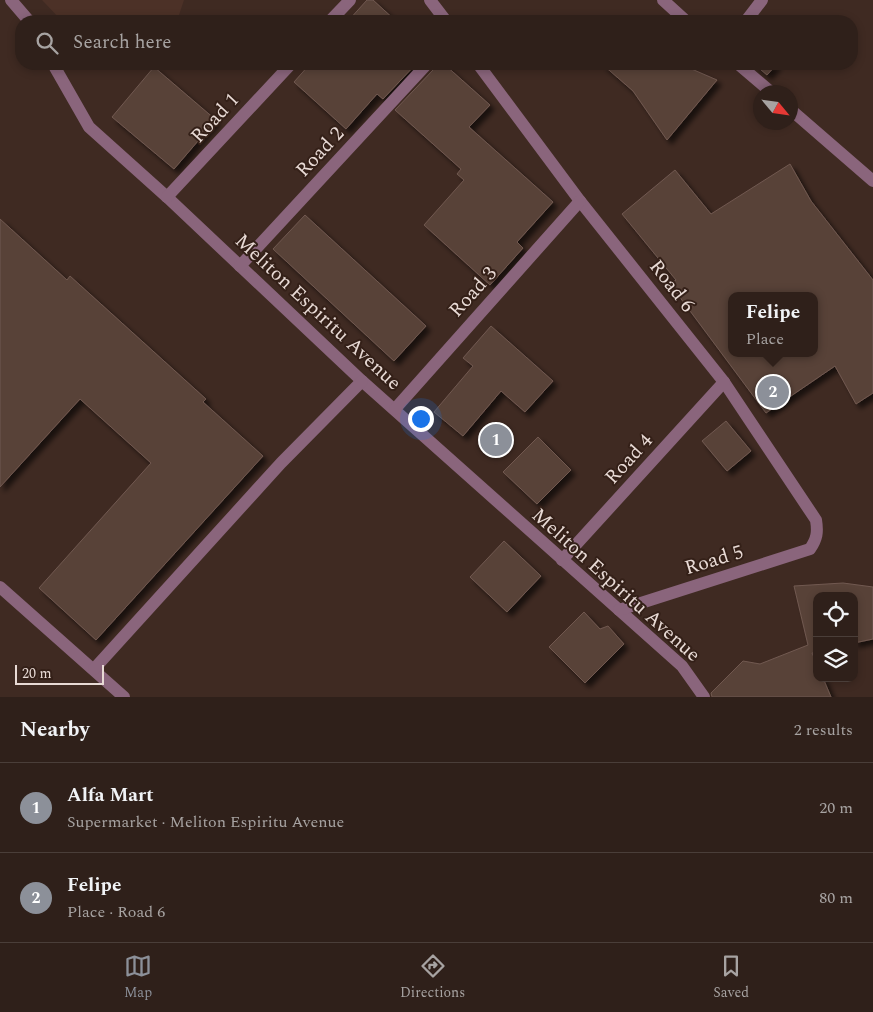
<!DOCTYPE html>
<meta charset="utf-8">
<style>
body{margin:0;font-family:Spectral,serif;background:#372823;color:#f1f3f6}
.controls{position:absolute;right:15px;bottom:15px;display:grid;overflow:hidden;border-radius:10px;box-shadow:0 2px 8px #0003}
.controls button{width:45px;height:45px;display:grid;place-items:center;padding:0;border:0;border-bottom:1px solid #4a3e39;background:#2f201a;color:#f1f3f6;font:25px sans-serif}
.compass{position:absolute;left:753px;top:85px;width:45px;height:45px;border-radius:50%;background:#2f201a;box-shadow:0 2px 8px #0003;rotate:119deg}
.scale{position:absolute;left:15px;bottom:12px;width:89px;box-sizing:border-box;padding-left:5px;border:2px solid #e8dad5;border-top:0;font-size:14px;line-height:18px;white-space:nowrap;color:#e8dad5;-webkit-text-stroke:4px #342018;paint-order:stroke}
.you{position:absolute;left:420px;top:418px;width:18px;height:18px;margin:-12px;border:4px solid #fff;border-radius:50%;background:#1a73e8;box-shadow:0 0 0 8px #1a73e833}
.badge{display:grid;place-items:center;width:32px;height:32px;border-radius:50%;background:#8c9099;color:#fff;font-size:16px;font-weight:700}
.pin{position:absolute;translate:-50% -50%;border:2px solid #fff;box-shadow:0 1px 5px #0006}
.popup{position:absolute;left:728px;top:292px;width:90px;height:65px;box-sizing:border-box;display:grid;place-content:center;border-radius:10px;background:#2f201a;filter:drop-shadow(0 1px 4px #0005);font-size:16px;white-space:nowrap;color:#a7a3a2}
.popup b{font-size:19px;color:#f1f3f6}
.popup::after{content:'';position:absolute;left:50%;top:100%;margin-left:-10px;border:10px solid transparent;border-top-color:#2f201a}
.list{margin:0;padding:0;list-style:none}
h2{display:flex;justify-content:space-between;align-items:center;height:65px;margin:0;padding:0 20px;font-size:21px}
h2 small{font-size:16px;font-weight:400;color:#a7a3a2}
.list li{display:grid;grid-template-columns:32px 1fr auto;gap:15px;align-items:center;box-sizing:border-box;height:90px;padding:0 20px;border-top:1px solid #4a3e39}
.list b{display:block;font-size:19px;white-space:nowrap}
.list p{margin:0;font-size:16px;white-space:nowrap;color:#a7a3a2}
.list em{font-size:16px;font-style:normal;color:#a7a3a2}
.icon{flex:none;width:28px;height:28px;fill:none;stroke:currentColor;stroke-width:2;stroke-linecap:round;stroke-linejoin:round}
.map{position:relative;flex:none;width:873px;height:697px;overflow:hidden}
.search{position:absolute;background:#2f201a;box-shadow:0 2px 8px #0003;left:15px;right:15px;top:15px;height:55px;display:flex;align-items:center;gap:12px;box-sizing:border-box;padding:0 18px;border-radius:20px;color:#a7a3a2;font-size:19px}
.sheet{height:245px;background:#2f201a}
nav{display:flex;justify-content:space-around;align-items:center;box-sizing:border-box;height:70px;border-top:1px solid #4a3e39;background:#2f201a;font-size:14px;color:#a7a3a2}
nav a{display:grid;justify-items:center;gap:2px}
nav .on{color:#8c9099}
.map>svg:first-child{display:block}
.built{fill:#4c3127}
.building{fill:#584239;stroke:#715950;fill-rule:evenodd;filter:url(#shadow)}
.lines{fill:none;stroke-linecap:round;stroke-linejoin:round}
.minor{stroke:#8a657c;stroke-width:12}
.labels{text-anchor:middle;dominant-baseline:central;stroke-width:4;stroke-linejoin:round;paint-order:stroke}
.street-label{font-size:20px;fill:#e8dad5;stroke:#342018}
</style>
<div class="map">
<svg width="873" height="697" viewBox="0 0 873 697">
<defs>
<filter id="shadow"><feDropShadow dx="4.5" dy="4.5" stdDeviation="2.5" flood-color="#0009"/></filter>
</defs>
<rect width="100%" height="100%" fill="#3f2a22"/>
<!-- built -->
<polygon class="built" points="42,0 184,0 177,21 62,21"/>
<!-- building -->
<g class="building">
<polygon points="367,0 373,0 396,21 348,21"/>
<polygon points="310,64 416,64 383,99 377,94 346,129 294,82"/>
<polygon points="435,64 444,64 490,105 469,127 553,202 517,242 523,248 490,285 424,225 464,180 457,174 461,169 395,110 433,70"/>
<polygon points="602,64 680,64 717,80 667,140 633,91"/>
<polygon points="754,64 777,64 767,75"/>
<polygon points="154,67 216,120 174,169 112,117"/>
<path d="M790 164 811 201 873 280V393L856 404 835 366 766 413 670 284 676 280 622 214 675 170 711 214ZM732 296H814V353H732Z"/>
<polygon points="305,215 426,326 394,361 273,249"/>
<polygon points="0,219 67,280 70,276 206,399 203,402 263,456 96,640 39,588 151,463 80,399 0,487"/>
<polygon points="491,326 553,381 525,412 501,391 463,436 434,412 473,366 463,358"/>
<polygon points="726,421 751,451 727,471 702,441"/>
<polygon points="538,437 571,470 537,504 503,472"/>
<polygon points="504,541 541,576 507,612 470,577"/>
<polygon points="843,583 873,587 873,639 854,643 854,596 817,596 817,652 812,653 817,664 817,678 823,678 831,697 712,697 711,693 743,661 760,664 808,645 794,586"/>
<polygon points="584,612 600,629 608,626 624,644 585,683 549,647"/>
</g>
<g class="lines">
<!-- minor -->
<g class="minor">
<polyline points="11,0 29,21"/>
<polyline points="430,0 446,21"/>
<polyline points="663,0 686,21"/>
<polyline points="330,21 350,0"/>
<polyline points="746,21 762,0"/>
<polyline points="53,64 89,127 167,197 362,381 682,666 704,697"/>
<path d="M478 64 580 201 724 382 816 520C818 532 817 539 810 549L619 610"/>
<polyline points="738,64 771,92"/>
<polyline points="790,109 873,181"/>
<polyline points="167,197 291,64"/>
<polyline points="240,266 427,64"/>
<polyline points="395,409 580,201"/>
<polyline points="562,560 724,382"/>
<polyline points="0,587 124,697"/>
<polyline points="94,669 281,463 362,381"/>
</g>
</g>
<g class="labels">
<!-- street labels -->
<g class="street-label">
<text transform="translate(215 118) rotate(-47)">Road 1</text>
<text transform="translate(320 152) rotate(-47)">Road 2</text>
<text transform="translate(672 286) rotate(52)">Road 6</text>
<text transform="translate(473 292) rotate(-48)">Road 3</text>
<text transform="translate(318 312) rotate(43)">Meliton Espiritu Avenue</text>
<text transform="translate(629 459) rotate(-48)">Road 4</text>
<text transform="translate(714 560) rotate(-17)">Road 5</text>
<text transform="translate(616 585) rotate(42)">Meliton Espiritu Avenue</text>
</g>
</g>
</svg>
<div class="controls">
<button><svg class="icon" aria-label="locate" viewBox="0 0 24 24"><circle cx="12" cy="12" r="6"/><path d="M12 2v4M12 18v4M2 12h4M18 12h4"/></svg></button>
<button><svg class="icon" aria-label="layers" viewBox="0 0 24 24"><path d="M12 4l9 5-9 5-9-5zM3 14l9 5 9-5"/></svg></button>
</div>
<svg class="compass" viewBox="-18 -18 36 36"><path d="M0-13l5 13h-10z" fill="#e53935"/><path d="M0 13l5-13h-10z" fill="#a7a3a2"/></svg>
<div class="scale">20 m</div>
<div class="you"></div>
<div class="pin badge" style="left:496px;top:440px">1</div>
<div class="pin badge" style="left:773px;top:392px">2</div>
<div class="popup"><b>Felipe</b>Place</div>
<div class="search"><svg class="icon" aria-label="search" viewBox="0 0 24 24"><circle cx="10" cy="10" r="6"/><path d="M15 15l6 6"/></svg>Search here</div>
</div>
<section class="sheet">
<h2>Nearby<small>2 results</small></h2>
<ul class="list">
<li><span class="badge">1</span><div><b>Alfa Mart</b><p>Supermarket · Meliton Espiritu Avenue</p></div><em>20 m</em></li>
<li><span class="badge">2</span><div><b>Felipe</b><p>Place · Road 6</p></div><em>80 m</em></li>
</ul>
</section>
<nav>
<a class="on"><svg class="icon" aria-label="map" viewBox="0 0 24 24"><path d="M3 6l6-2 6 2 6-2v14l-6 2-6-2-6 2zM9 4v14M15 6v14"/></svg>Map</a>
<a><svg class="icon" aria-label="directions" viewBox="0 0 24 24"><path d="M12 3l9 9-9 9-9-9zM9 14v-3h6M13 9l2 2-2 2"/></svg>Directions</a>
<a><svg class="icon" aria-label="saved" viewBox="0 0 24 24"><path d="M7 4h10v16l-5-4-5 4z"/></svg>Saved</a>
</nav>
